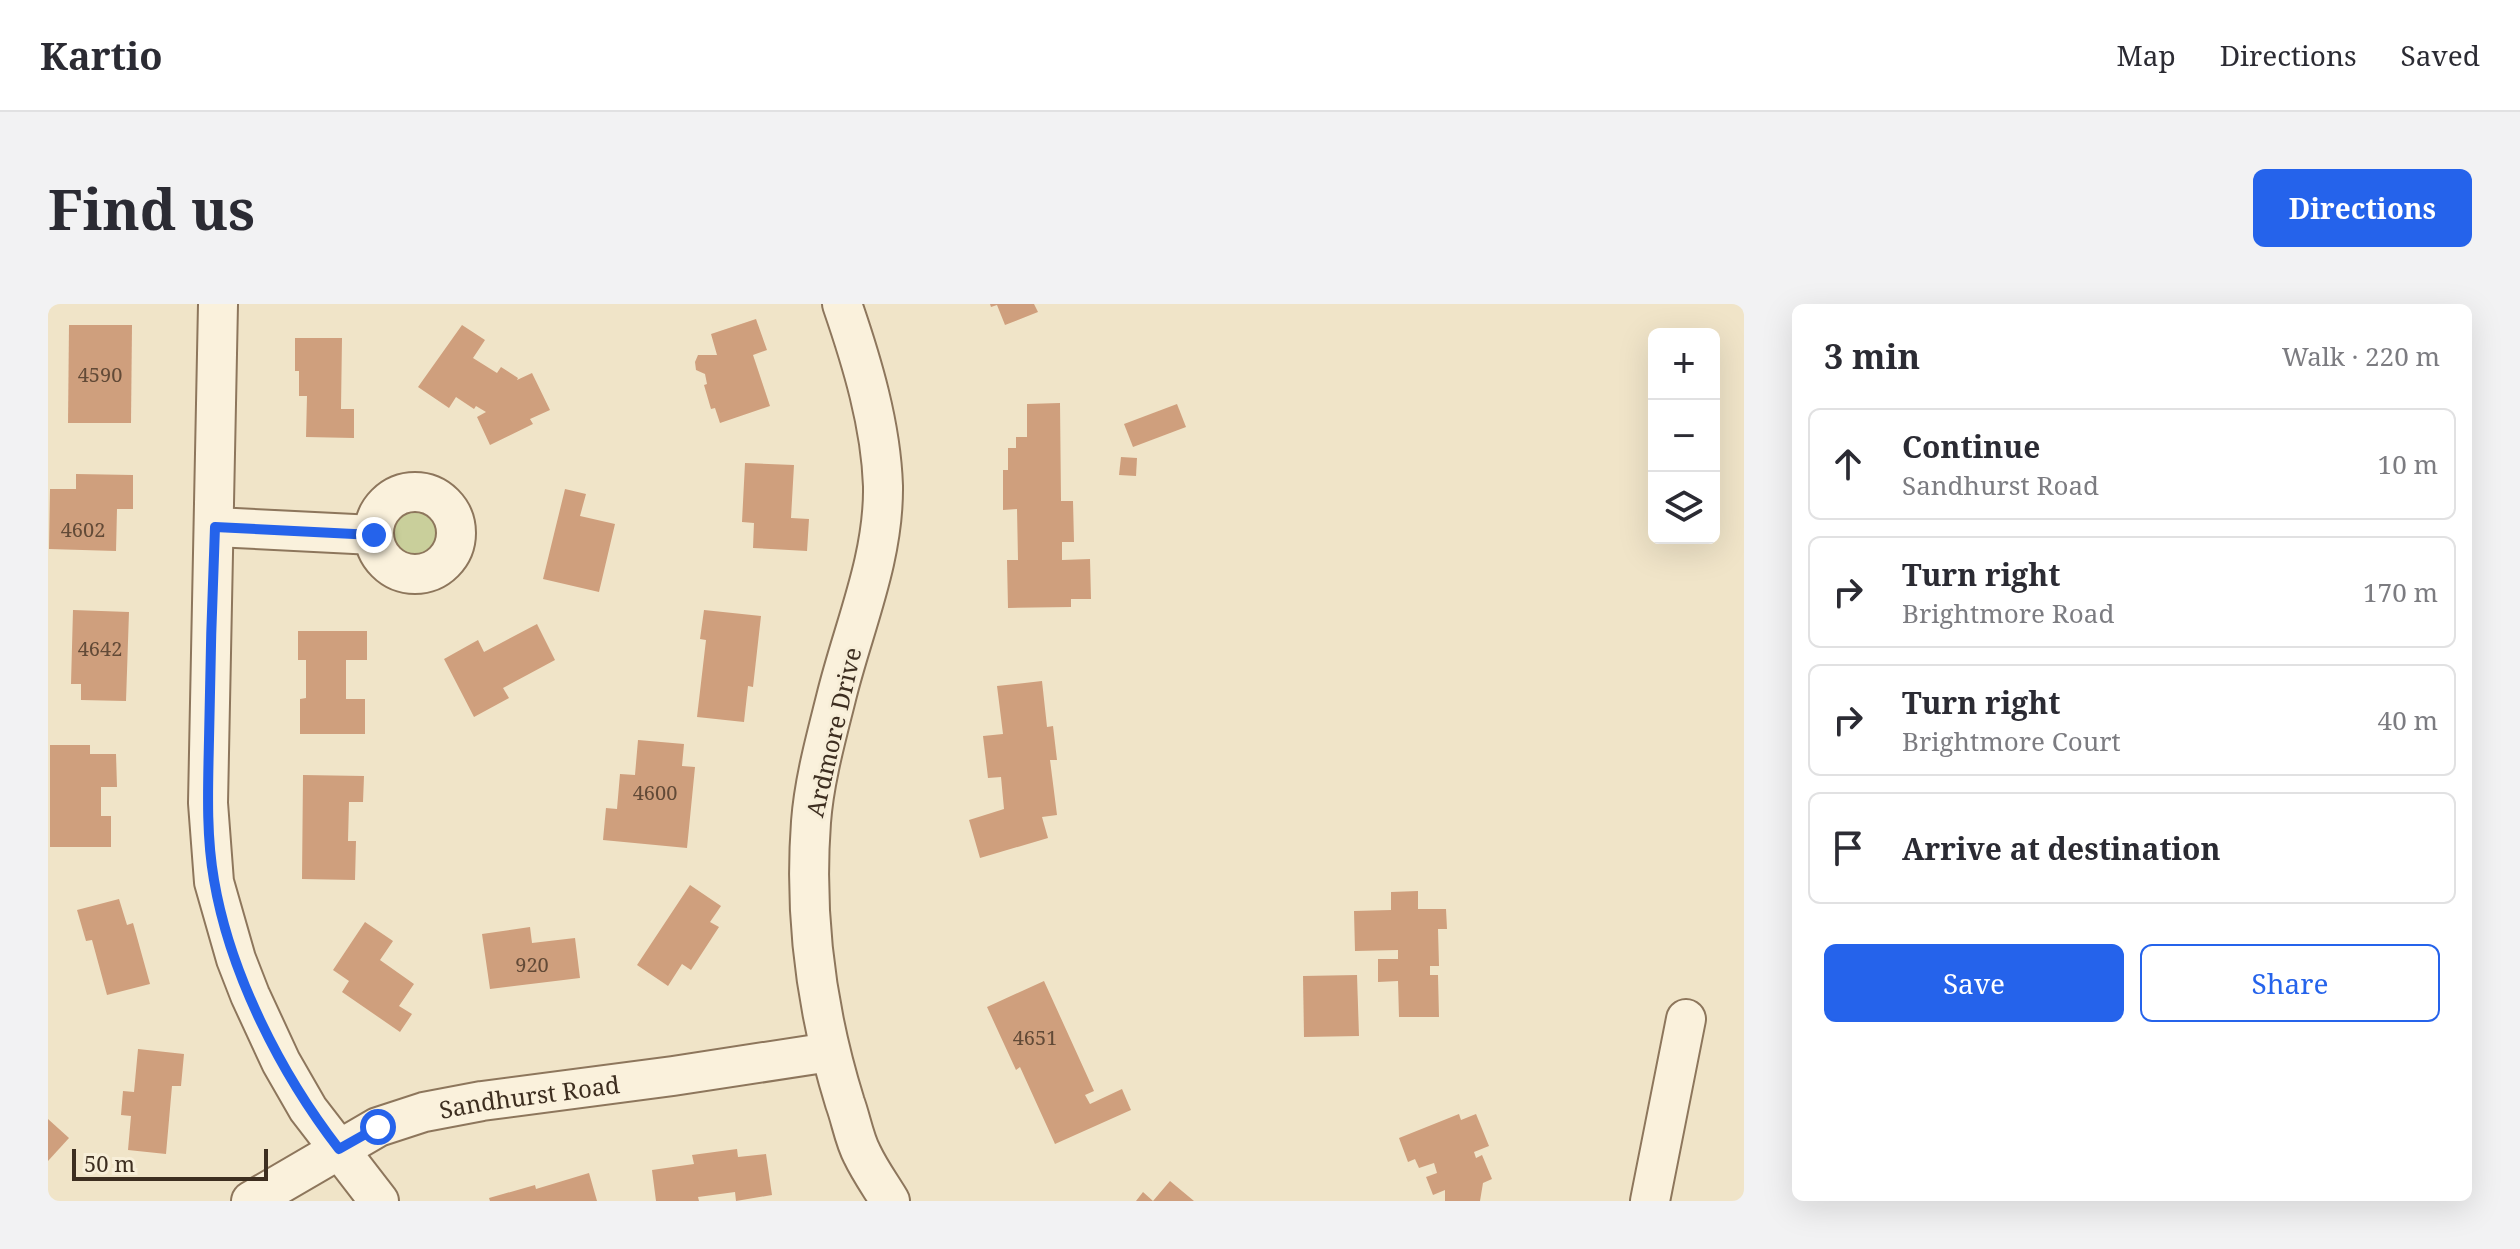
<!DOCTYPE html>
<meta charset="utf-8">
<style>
body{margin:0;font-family:"Noto Serif",serif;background:#f2f2f3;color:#2b2b33}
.controls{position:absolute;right:24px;top:24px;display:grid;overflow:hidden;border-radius:12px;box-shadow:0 8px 32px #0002}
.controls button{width:72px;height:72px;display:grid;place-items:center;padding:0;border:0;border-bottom:2px solid #e1e1e2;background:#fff;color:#2b2b33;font:40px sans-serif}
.scale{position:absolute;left:24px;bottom:20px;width:196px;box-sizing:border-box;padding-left:8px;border:4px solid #3d2e20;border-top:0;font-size:22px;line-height:28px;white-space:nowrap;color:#3d2e20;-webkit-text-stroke:6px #f7eed8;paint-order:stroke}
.stop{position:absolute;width:24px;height:24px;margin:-18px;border:6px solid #2563eb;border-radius:50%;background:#fff}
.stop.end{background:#2563eb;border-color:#fff;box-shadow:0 2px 8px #0008}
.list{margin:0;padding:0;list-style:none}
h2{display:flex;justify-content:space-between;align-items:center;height:104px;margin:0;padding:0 32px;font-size:34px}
h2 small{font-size:26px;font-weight:400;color:#7c7c81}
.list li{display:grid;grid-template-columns:52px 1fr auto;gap:24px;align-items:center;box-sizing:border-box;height:112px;margin:0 16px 16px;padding:0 16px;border:2px solid #e1e1e2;border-radius:12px}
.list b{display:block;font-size:30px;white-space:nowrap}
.list p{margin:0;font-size:26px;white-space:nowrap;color:#7c7c81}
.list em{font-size:26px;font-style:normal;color:#7c7c81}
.actions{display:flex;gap:16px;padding:24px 32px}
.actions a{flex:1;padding:18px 0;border:2px solid #2563eb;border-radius:12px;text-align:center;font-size:28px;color:#2563eb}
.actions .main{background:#2563eb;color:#fff}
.icon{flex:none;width:44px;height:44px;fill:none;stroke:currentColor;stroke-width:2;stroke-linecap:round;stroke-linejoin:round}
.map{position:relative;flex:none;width:1696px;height:897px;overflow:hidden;border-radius:12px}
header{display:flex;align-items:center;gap:48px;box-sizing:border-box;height:112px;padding:0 40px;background:#fff;border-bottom:2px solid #e1e1e2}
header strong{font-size:38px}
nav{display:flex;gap:44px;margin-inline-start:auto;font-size:28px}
.intro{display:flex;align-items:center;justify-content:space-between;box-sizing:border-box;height:192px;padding:0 48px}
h1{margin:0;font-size:56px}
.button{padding:20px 36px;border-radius:12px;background:#2563eb;color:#fff;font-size:28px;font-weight:700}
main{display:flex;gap:48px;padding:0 48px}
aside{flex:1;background:#fff;border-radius:12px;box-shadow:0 8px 32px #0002}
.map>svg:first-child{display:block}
.green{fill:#c9cf9b}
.building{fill:#cf9f7d}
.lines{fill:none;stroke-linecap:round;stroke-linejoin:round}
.minor-casing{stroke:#8d765c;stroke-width:42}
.minor{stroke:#faf1dc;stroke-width:38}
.route{stroke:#2563eb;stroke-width:10}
.labels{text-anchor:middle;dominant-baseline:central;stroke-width:6;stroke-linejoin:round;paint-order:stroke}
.number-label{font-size:20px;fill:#624a37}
.street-label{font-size:24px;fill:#3d2e20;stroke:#f7eed8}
</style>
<header>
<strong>Kartio</strong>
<nav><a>Map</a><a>Directions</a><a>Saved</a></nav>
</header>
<div class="intro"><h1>Find us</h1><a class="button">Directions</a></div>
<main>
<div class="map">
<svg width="1696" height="897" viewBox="0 0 1696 897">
<rect width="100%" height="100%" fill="#f0e4c8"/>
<!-- green -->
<circle class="green" cx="364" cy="231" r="27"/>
<!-- building -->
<g class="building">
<polygon points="942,0 986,0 990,8 957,21 949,1 943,3"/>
<polygon points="708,15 719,46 705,51 722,102 672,119 667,104 663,105 656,81 659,80 657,70 648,66 647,58 650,51 669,51 663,30"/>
<polygon points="21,21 84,21 83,119 20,119"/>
<polygon points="414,21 437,36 425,54 449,69 453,63 470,74 469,76 484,69 502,106 482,115 485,120 442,141 429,113 438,108 428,102 426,105 408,93 401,104 370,83"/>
<polygon points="247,34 294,34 293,105 306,105 306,134 258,133 259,92 251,92 251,67 247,67"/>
<polygon points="1012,99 1013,197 1025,197 1026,238 1014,238 1014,256 1042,255 1043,295 1023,295 1023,303 960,304 959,256 970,256 969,205 955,206 955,166 960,166 960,144 968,144 968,133 979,133 979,100"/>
<polygon points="1129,100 1138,123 1085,143 1076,120"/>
<polygon points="1073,153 1089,154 1088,172 1071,171"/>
<polygon points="697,159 746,161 743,214 761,215 759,247 705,244 706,219 694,218"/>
<polygon points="28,170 85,171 85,205 69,205 68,247 1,245 2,185 28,185"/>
<polygon points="517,185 538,190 532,212 567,220 551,288 495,275"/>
<polygon points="25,306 81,308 78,397 33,396 33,380 23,380"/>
<polygon points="656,306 713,312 705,383 700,382 696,418 649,413 658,336 652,335"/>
<polygon points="489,320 507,356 455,384 461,394 426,413 396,355 430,336 436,348"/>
<polygon points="250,327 319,327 319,356 298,356 298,395 317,395 317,430 252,430 252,395 258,394 258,356 250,356"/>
<polygon points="994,377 999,423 1005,422 1009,456 1002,456 1009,511 994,513 1000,534 932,554 921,516 956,505 953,473 940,474 935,432 955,430 949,382"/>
<polygon points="590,436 636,440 634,462 647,463 639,544 555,536 558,504 569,505 572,470 587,471"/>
<polygon points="2,441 42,441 42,450 68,450 69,483 53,483 53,512 63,512 63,543 2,543"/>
<polygon points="255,471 316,472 315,498 301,498 300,537 308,537 307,576 254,575"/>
<polygon points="642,581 673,602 662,618 671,623 643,666 634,660 620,682 589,661"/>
<polygon points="1370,587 1370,605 1398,605 1399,625 1390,625 1391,662 1382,662 1382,671 1390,671 1391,713 1351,713 1350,677 1330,678 1330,655 1350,655 1350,646 1307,647 1306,607 1343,606 1343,588"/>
<polygon points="71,595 79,621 85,619 102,680 59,691 44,636 38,637 29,606"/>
<polygon points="317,618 345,637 332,656 366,680 351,702 364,710 352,728 294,688 301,677 285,666"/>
<polygon points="482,623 484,639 527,634 532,674 442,685 434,630"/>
<polygon points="1309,671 1311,732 1256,733 1255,672"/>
<polygon points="996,677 1046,787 1037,791 1042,800 1074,785 1083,806 1007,840 972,763 968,766 939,703"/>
<polygon points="90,745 136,750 133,782 124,782 118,850 80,846 83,812 73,811 75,787 86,788"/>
<polygon points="1411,810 1413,816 1428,810 1441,842 1426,848 1428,854 1434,851 1444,875 1435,879 1432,897 1397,897 1397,886 1385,891 1378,873 1389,869 1386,859 1371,864 1367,855 1360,858 1351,834"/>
<polygon points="0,815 21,834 0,857"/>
<polygon points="689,845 690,853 718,850 724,891 688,897 687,888 650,893 651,897 608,897 604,866 646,860 644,851"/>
<polygon points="541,869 549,897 442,897 441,894 487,881 488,885"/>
<polygon points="1122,877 1146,897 1088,897 1095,888 1105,897"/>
</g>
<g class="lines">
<defs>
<g id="minor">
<polyline points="170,0 160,499 166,578 188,655 202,691 233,758 260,805 331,897"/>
<path d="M794 0C814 58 833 121 835 182 836 256 805 324 788 394 778 434 766 477 763 518 756 613 769 709 797 799 803 815 806 835 814 850 822 867 833 882 842 897"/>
<circle cx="367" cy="229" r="41"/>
<polyline points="167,223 326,231"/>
<path id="s1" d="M203 897 330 823 376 808 434 797 625 772 782 748"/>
<polyline points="1602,897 1638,715"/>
</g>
</defs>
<!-- minor casing -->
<use href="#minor" class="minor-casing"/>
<!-- minor -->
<use href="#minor" class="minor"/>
</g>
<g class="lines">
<!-- route -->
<path class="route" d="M326 231 167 223C164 294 162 365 161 436 160 483 158 530 166 576 182 670 233 770 291 845L330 823"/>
</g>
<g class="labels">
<!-- number labels -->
<g class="number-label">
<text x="52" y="70">4590</text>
<text x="35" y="225">4602</text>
<text x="52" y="344">4642</text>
<text x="607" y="488">4600</text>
<text x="484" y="660">920</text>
<text x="987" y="733">4651</text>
</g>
<!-- street labels -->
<g class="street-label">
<text transform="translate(785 428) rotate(-77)">Ardmore Drive</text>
<text stroke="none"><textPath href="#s1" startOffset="302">Sandhurst Road</textPath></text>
</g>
</g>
</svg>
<div class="controls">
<button>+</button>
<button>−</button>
<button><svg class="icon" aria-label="layers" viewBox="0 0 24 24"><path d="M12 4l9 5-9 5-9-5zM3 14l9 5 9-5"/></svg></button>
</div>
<div class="scale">50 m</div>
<div class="stop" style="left:330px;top:823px"></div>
<div class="stop end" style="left:326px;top:231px"></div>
</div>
<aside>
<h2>3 min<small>Walk · 220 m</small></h2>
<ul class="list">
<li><svg class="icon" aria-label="ahead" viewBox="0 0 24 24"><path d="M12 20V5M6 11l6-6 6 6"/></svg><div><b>Continue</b><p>Sandhurst Road</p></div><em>10 m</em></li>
<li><svg class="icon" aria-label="right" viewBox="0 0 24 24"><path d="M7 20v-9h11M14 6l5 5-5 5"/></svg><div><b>Turn right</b><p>Brightmore Road</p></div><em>170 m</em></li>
<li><svg class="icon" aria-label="right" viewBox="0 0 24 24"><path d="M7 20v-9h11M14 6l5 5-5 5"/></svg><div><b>Turn right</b><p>Brightmore Court</p></div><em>40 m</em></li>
<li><svg class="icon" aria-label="arrive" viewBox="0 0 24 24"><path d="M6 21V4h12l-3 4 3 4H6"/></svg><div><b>Arrive at destination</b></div></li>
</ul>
<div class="actions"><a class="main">Save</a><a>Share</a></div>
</aside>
</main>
